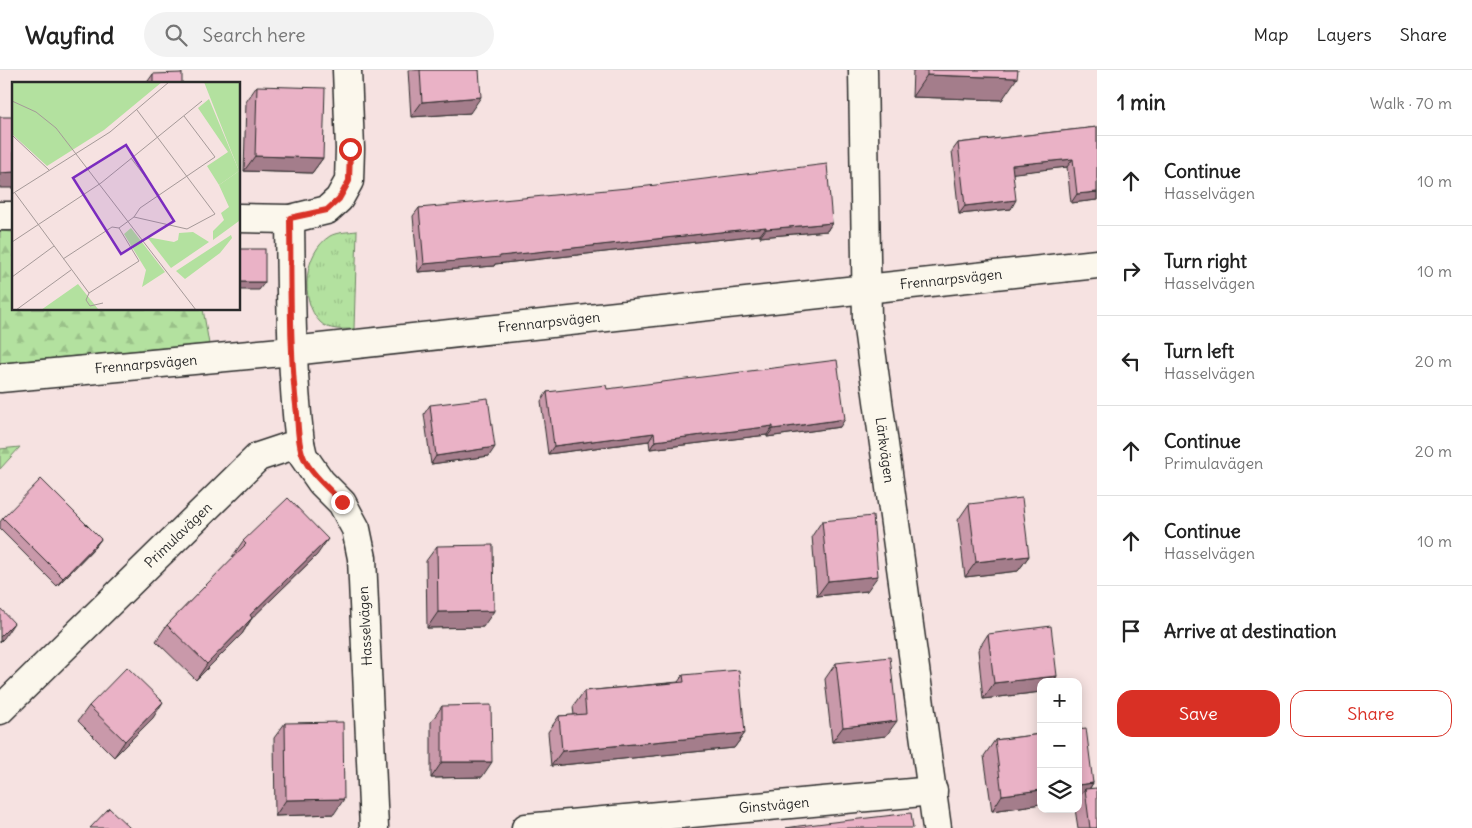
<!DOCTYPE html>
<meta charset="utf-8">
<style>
body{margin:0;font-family:Delius,sans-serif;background:#f2f2f2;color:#222}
.controls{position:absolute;right:15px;bottom:15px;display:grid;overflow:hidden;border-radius:10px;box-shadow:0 2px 12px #0003}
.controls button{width:45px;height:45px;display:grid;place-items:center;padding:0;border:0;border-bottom:1px solid #e0e0e0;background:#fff;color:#222;font:25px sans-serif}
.stop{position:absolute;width:15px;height:15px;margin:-11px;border:4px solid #d93025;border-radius:50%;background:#fff}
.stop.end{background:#d93025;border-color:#fff;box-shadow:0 1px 5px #0008}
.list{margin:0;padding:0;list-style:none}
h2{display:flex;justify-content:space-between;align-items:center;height:65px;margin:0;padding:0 20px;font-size:21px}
h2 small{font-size:16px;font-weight:400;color:#767676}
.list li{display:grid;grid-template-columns:32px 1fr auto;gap:15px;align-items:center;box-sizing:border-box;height:90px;padding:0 20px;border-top:1px solid #e0e0e0}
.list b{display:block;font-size:19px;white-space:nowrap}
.list p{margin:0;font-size:16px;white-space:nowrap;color:#767676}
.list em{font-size:16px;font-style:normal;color:#767676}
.actions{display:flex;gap:10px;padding:15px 20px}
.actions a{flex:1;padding:11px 0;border:1px solid #d93025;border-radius:15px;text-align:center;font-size:18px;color:#d93025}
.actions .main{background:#d93025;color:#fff}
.icon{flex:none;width:28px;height:28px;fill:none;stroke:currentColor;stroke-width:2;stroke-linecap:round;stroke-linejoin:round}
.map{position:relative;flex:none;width:1097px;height:758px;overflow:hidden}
header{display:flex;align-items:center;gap:30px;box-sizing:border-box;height:70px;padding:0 25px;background:#fff;border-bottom:1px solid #e0e0e0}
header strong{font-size:24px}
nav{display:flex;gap:28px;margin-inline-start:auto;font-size:18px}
.search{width:350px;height:45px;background:#f2f2f2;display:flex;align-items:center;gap:12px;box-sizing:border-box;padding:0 18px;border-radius:28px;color:#767676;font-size:19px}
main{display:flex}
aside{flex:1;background:#fff}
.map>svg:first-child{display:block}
.grass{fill:url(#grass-tufts);stroke:#6f8665}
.forest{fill:url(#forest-firs);stroke:#6f8665}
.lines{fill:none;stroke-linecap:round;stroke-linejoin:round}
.minor-casing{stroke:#2b2b2b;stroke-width:31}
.minor{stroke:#fbf7ec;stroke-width:28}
.wall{fill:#c999aa;stroke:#2b2b2b}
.shaded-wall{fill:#a47d8b;stroke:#2b2b2b}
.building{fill:#eab2c6;stroke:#2b2b2b}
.route{stroke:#d93025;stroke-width:6}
.labels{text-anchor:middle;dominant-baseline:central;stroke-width:5;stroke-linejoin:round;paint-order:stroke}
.street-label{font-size:14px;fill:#2b2b2b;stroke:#fbf7ec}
.inset-road{fill:none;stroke:#a59998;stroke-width:1}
.view{fill:#7b2cbf;fill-opacity:0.15;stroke:#7b2cbf;stroke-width:2.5}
.inset-edge{fill:none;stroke:#2b2b2b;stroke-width:2.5}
</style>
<header>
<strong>Wayfind</strong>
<div class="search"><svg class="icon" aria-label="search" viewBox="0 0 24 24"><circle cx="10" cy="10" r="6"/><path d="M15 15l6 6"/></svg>Search here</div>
<nav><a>Map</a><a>Layers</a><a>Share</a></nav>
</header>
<main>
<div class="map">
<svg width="1097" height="758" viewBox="0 0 1097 758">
<defs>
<pattern id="grass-tufts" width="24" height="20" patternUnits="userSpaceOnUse" patternTransform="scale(1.25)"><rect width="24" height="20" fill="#b3e19f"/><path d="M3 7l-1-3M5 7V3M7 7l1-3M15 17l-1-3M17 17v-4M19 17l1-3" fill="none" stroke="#9ac189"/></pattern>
<pattern id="forest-firs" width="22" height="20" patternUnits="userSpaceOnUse" patternTransform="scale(1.25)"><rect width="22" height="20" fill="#b3e19f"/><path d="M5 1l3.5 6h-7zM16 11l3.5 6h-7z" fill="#9ac189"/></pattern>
</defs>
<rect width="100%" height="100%" fill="#f6e2e1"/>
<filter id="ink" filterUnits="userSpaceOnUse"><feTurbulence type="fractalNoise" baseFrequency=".02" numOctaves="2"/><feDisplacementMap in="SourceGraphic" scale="10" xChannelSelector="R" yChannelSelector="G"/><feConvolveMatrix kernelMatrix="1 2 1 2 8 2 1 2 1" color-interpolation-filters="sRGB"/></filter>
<g filter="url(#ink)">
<!-- grass -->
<path class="grass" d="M357 161 354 259C343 259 329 261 320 252 299 230 304 182 330 166 337 162 349 162 357 161Z"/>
<!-- forest -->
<g class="forest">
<polygon points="0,161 14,162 14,239 203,239 209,274 0,293"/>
<polygon points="20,377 0,399 0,379"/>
</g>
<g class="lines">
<defs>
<g id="minor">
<polyline points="863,0 867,251 937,758"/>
<polyline points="0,146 14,146"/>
<polyline points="239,148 290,149"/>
<polyline points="0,308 292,281 1097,194"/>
<polyline points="300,373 303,386 321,412 342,433 356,459 362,488 374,758"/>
<path d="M0 640 258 387 300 373C291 298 291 224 290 149L327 140 339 129 349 111 350 79 347 0"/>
<polyline points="526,758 933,721"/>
</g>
</defs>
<!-- minor casing -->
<use href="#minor" class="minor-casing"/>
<!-- minor -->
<use href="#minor" class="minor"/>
</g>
<!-- wall -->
<g class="wall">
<polygon points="408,0 479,0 470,43 411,47"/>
<polygon points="913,0 1018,0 1002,30 912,27"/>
<polygon points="153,4 182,14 146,14"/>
<polygon points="257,16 323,88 312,103 244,101 246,32"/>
<polygon points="1097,57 1097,130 1071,133 1067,97 1013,103 1011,139 959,144 952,81 958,73"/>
<polygon points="419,138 832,153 827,161 760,167 760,165 495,194 494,196 418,202 413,146"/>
<polygon points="607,319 840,357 767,367 767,365 650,379 649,371 548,384 541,331 547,322"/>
<polygon points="430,335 489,386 431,394 424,344"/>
<polygon points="969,434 1029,486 1018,501 965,507 958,450"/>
<polygon points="3,448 101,469 95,477 57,516 0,459 0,452"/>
<polygon points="822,451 867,521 817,526 812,466"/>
<polygon points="243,471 317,485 252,548 242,564 196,610 156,571 167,555 233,488 232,487"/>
<polygon points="437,476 483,557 427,558 426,491"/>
<polygon points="988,564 1057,606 1053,612 1041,612 1041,622 983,629 978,580"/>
<polygon points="836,593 886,666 832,672 825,609"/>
<polygon points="683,605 745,663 734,678 551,696 548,662 559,646 574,645 573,637 584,621 678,612"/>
<polygon points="89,636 153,648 114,687 78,651"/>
<polygon points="442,636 482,707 431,708 431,652"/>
<polygon points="285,653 334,744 275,746 274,668"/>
<polygon points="1078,659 1093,713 1090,718 1097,758 1078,758 1075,739 1078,739"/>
<polygon points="1041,664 1041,734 992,741 984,686 995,670"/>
</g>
<!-- shaded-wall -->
<g class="shaded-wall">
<polygon points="927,5 1017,8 1002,30 912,27"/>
<polygon points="481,27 470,43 411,47 422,32"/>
<polygon points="255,86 323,88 312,103 244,101"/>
<polygon points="1073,89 1067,97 1007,104 1012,95"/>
<polygon points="14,102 14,118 0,118 0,103"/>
<polygon points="1097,122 1097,130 1071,133 1077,124"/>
<polygon points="1016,130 1011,139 959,144 965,136"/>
<polygon points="832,153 827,161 760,167 766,159"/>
<polygon points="766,157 760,165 495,194 494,196 418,202 424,194"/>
<polygon points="239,212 265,212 259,220 239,220"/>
<polygon points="845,349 840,357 767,367 773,359"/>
<polygon points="773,356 767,365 650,379 655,371"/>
<polygon points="654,363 649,371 548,384 554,376"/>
<polygon points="495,377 489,386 431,394 436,386"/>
<polygon points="101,469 95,477 57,516 63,508"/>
<polygon points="328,469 317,485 239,561 250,545"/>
<polygon points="1029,486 1018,501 965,507 976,492"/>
<polygon points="878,506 867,521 817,526 828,511"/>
<polygon points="494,541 483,557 427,558 438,542"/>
<polygon points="252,548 242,564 196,610 207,594"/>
<polygon points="14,553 4,568 0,572 0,567"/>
<polygon points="1057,606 1053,612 1041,612 1041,622 983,629 994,613"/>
<polygon points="163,632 153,648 114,687 125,671"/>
<polygon points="897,651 886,666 832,672 843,657"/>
<polygon points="745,663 734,678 551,696 562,681"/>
<polygon points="442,692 492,692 482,707 431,708"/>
<polygon points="1093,713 1086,724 1085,719 1078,729 1078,715"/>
<polygon points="1041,720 1041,734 992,741 1002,725"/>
<polygon points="344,729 334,744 275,746 286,730"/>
</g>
<!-- building -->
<g class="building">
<polygon points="420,0 479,0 481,27 422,32"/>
<polygon points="927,0 1018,0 1017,8 927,5"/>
<polygon points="182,3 182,14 153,14 153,4"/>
<polygon points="257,16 325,18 323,88 255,86"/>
<polygon points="0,47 14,47 14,102 0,103"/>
<polygon points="1097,57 1097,122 1077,124 1073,89 1012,95 1016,130 965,136 958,73"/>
<polygon points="827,94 832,153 766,159 766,157 500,186 500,187 424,194 419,138 648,116"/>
<rect x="239" y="179" width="26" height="33"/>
<polygon points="837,290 845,349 773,359 773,356 655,371 654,363 554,376 547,322 606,315 607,319"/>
<polygon points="488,328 495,377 436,386 430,335"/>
<polygon points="41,409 101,469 63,508 3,448"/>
<polygon points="288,428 328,469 250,545 252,548 207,594 167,555 246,474 243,471"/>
<polygon points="1022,428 1029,486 976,492 969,434"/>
<polygon points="873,446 878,506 828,511 822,451"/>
<polygon points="493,475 494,541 438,542 437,476"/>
<polygon points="0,538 14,553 0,567"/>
<polygon points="1051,556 1057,606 994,613 988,564"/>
<polygon points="890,587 897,651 843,657 836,593"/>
<polygon points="127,597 163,632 125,671 89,636"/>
<polygon points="739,600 745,663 562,681 559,646 586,644 584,621 684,612 683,605"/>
<polygon points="491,635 492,692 442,692 442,636"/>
<polygon points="343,652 344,729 286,730 285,653"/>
<polygon points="1086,658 1093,713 1078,715 1078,659"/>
<polygon points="1041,664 1041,720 1002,725 995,670"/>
<polygon points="1097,718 1097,758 1090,758 1085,719"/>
<polygon points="109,738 130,758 90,758"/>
<polygon points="911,743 913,758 786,758 799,756"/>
</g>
</g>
<g class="lines" filter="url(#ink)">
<!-- route -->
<path class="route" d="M342 432C330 420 309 402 303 386 298 374 298 357 297 344 289 280 291 213 290 148L327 140 339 129 349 111 350 79"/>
</g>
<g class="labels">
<!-- street labels -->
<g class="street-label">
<text transform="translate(951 209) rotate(-6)">Frennarpsvägen</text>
<text transform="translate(549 252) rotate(-6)">Frennarpsvägen</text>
<text transform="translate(146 294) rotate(-5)">Frennarpsvägen</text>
<text transform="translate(885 380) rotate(82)">Lärkvägen</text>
<text transform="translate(178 465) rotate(-44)">Primulavägen</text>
<text transform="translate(365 556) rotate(-93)">Hasselvägen</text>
<text transform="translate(774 735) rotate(-5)">Ginstvägen</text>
</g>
</g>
<!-- overview -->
<g transform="translate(12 12)">
<rect width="228" height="228" fill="#f6e2e1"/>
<path d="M197 17 227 89 207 103 195 84 216 70 186 26Z" fill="#b3e19f"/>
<path d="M0 0H150L92 48 35 84 0 52ZM192 0H227V139L201 158V149L212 138 209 131 217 125 207 103 227 89ZM119 146 153 190 130 205 134 188 112 152ZM181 150 197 160 159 186 135 155 162 160 166 158 167 151ZM219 153 220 156 208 171 173 197 164 189ZM66 202 86 227 29 228Z" fill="#b3e19f"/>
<path class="inset-road" d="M0 19 24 30 44 46 184 228M0 53 37 88M119 76 147 113M3 111 77 211M0 112 98 50 157 0M122 135 128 126 203 75 172 34M0 160 89 101 190 19M51 177 100 145 107 146 122 135 175 147 203 132 125 28M0 195 42 164M77 211 127 179 107 146M77 211 74 218 78 224 91 221M4 228 59 188"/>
<path class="view" d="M114 63 162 139 109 172 61 96Z"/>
<rect width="228" height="228" class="inset-edge"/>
</g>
</svg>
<div class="controls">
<button>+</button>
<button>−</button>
<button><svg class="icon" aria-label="layers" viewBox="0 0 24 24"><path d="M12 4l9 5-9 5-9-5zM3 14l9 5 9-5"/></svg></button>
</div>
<div class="stop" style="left:350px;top:79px"></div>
<div class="stop end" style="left:342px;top:432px"></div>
</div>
<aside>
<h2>1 min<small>Walk · 70 m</small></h2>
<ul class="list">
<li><svg class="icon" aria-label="ahead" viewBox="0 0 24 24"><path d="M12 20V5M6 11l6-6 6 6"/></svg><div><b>Continue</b><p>Hasselvägen</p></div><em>10 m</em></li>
<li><svg class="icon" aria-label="right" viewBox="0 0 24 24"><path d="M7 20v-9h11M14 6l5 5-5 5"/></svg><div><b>Turn right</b><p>Hasselvägen</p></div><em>10 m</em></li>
<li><svg class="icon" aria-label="left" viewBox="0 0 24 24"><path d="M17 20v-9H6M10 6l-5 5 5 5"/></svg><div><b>Turn left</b><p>Hasselvägen</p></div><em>20 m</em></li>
<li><svg class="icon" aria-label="ahead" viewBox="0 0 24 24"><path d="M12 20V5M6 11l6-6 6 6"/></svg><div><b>Continue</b><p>Primulavägen</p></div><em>20 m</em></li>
<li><svg class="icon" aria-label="ahead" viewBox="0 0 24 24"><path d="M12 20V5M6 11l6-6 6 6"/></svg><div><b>Continue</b><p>Hasselvägen</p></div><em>10 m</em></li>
<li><svg class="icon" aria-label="arrive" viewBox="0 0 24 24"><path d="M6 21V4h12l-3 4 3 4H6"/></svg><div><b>Arrive at destination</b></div></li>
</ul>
<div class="actions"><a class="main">Save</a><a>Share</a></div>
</aside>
</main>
